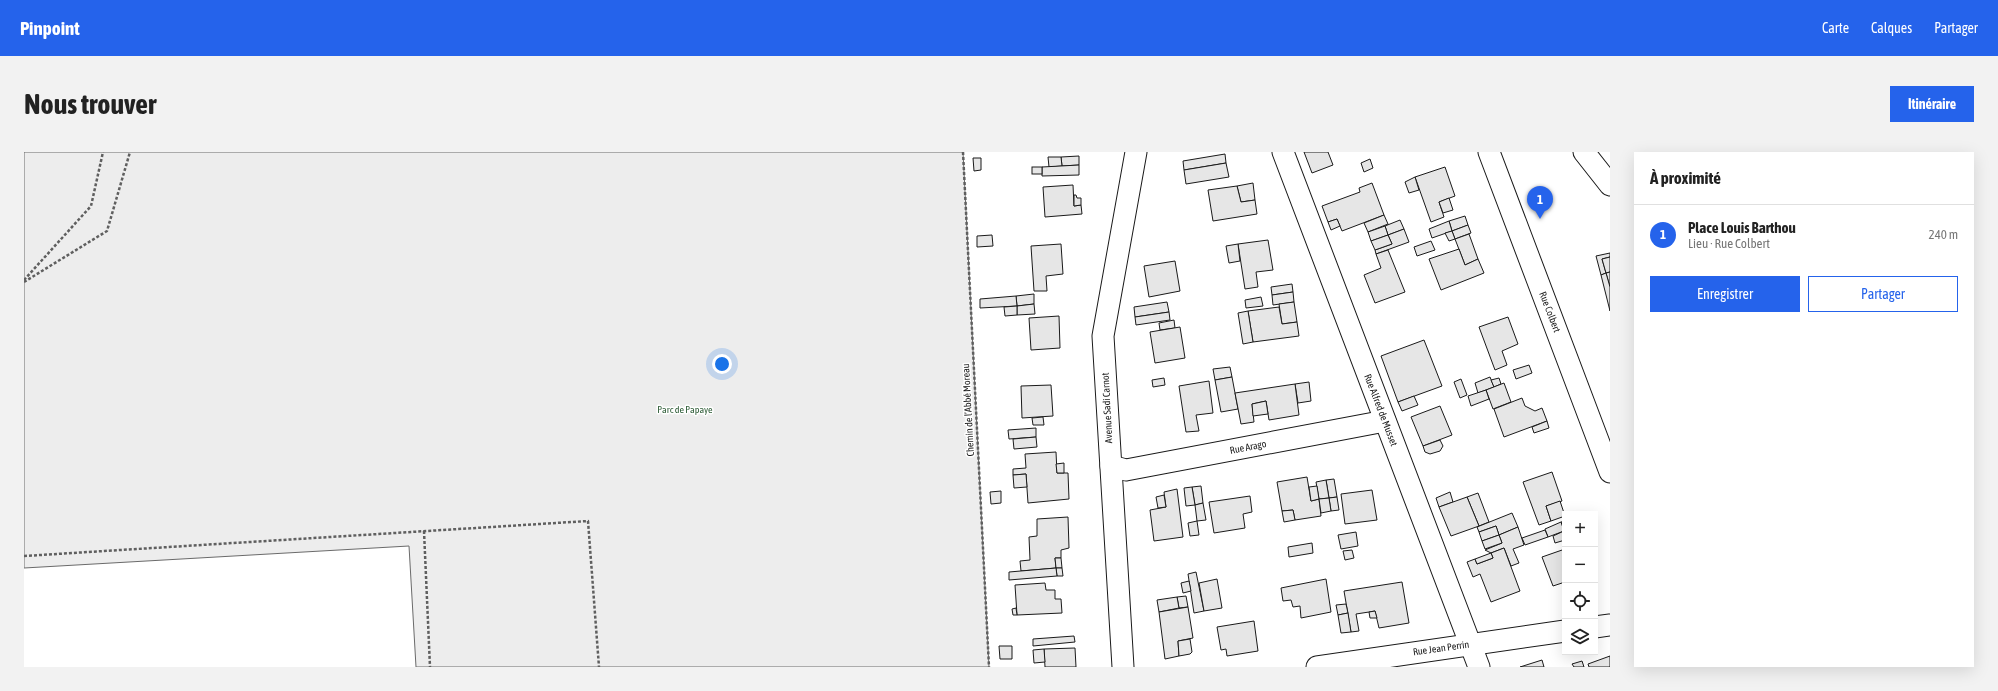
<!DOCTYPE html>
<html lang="fr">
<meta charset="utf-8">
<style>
body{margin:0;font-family:"Asap Condensed",sans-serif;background:#f2f2f2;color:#222}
.controls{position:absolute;right:12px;bottom:12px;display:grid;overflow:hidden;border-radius:0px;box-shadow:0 4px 16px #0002}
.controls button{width:36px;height:36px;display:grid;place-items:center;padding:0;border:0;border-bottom:1px solid #e0e0e0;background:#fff;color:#222;font:20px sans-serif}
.you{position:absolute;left:698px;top:212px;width:14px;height:14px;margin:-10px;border:3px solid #fff;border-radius:50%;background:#1a73e8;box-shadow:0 0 0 6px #1a73e833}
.badge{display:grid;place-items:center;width:26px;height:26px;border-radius:50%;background:#2563eb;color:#fff;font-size:13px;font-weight:700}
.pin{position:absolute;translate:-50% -33px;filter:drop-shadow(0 1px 2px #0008)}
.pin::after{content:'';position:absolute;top:21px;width:14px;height:12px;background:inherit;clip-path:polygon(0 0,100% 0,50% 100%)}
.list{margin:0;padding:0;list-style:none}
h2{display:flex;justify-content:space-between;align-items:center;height:52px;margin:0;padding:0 16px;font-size:17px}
h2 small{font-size:13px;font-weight:400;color:#767676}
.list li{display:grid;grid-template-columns:26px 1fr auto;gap:12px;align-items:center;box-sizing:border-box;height:60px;padding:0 16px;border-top:1px solid #e0e0e0}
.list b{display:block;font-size:15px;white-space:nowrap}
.list p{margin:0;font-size:13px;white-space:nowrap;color:#767676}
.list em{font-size:13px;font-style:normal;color:#767676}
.actions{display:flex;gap:8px;padding:12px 16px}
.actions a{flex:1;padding:9px 0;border:1px solid #2563eb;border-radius:0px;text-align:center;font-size:14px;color:#2563eb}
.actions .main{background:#2563eb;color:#fff}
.icon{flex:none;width:22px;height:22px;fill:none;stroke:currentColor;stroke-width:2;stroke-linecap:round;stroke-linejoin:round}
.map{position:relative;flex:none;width:1586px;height:515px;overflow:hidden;border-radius:0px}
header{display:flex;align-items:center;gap:24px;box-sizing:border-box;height:56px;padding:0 20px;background:#2563eb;color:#fff}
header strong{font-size:19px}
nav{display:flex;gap:22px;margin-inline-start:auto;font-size:14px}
.intro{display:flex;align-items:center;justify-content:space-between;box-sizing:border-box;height:96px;padding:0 24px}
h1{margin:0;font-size:28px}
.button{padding:10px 18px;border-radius:0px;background:#2563eb;color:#fff;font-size:14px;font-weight:700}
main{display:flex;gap:24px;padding:0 24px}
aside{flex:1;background:#fff;border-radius:0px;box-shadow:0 4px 16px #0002}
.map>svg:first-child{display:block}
.green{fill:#ededed;stroke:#6a6a6a}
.building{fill:#e6e6e6;stroke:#1a1a1a}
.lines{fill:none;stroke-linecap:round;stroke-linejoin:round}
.minor-casing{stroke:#1a1a1a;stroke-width:23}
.path{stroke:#5f5f5f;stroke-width:2.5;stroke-dasharray:3 2;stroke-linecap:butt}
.minor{stroke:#fff;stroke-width:21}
.labels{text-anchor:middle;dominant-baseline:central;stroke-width:3;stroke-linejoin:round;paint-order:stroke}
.street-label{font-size:10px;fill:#1a1a1a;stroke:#fff}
.park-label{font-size:10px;fill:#2b5a34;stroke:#fff}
</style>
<header>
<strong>Pinpoint</strong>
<nav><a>Carte</a><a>Calques</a><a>Partager</a></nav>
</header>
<div class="intro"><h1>Nous trouver</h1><a class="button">Itinéraire</a></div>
<main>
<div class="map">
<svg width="1586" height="515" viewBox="0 0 1586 515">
<rect width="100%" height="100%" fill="#fff"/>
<!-- green -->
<polygon class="green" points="0,0 939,0 965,515 392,515 385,394 0,416"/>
<!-- building -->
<g class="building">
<polygon points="1280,0 1304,0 1309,13 1288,21"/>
<polygon points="1201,2 1202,11 1160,18 1159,9"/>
<polygon points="1055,4 1055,13 1038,14 1037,5"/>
<polygon points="1024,5 1037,5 1038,14 1025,15"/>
<polygon points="949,6 957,6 957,18 950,19"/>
<polygon points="1346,7 1349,16 1340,20 1337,11"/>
<polygon points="1202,11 1205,25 1162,32 1160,18"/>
<polygon points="1055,13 1055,23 1018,24 1018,15"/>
<rect x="1008" y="15" width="10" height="7"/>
<polygon points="1421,15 1431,44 1415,50 1420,65 1407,70 1391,25"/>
<polygon points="1391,25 1395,38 1385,41 1381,30"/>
<polygon points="1229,31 1231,48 1217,50 1213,34"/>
<polygon points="1348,31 1360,63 1318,79 1313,67 1304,70 1298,54 1336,40 1335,36"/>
<polygon points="1049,33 1050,54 1057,53 1058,62 1021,65 1019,35"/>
<polygon points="1213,34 1217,50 1231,48 1233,62 1189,69 1184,38"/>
<polygon points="1050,43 1052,43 1053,46 1057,46 1057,53 1050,54"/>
<polygon points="1425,46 1429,58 1419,61 1415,50"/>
<polygon points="1360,63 1364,72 1344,80 1340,71"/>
<polygon points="1441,64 1444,73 1428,79 1425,69"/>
<polygon points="1313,67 1316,74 1307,78 1304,70"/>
<polygon points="1376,68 1380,77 1364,83 1361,74"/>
<polygon points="1425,69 1428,79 1408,86 1405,77"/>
<polygon points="1444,73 1447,81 1431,87 1428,79"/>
<polygon points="1361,74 1364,83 1347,89 1344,80"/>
<polygon points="1380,77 1385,90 1352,102 1351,98 1368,92 1364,83"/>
<polygon points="1428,79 1431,87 1425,89 1421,81"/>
<polygon points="1445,82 1454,107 1441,113 1431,87"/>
<polygon points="968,83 969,94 953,95 953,84"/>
<polygon points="1364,83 1368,92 1351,98 1347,89"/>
<polygon points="1244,88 1249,118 1232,120 1234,135 1221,137 1214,92"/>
<polygon points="1407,89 1411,98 1393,104 1390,95"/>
<polygon points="1037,92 1039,122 1022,124 1023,139 1010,139 1007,94"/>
<polygon points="1214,92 1216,109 1205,111 1202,94"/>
<polygon points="1435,97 1441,113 1454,107 1460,121 1417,138 1405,107"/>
<polygon points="1364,98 1381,140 1351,151 1340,123 1357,116 1352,102"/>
<polygon points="1586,101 1586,105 1578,107 1582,121 1577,123 1572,104"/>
<polygon points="1586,105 1586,120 1582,121 1578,107"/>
<polygon points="1151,109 1156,139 1125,145 1120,114"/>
<polygon points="1586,120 1586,135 1582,121"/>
<polygon points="1582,121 1586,135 1586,159 1577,123"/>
<polygon points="1268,132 1269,140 1248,143 1247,135"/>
<polygon points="1269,140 1270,150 1249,153 1248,143"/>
<polygon points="1010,142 1010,152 993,154 992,144"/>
<polygon points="992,144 993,154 956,156 956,147"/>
<polygon points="1237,145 1239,154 1222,156 1221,148"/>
<polygon points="1143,150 1145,160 1111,165 1110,155"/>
<polygon points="1270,150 1273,170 1258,172 1255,152"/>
<polygon points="1010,152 1011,162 993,163 993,154"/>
<polygon points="993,154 993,163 981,164 980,155"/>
<polygon points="1255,155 1258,172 1273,170 1275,184 1229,190 1224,159"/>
<polygon points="1224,159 1229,190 1219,192 1214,161"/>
<polygon points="1145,160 1146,168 1112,173 1111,165"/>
<polygon points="1035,164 1036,196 1007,198 1005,166"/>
<polygon points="1484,165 1494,192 1478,199 1483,213 1471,218 1455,175"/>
<polygon points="1150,168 1151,176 1136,178 1135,171"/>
<polygon points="1156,175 1161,206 1131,211 1126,180"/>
<polygon points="1400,188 1418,234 1374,250 1357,204"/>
<polygon points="1505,213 1508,221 1492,227 1489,218"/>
<polygon points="1206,215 1208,225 1191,228 1189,217"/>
<polygon points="1208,225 1214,257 1197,260 1191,228"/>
<polygon points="1466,225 1470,235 1454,241 1451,231"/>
<polygon points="1140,226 1141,233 1129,235 1128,228"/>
<polygon points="1475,226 1477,232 1470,235 1467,228"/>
<polygon points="1437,227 1443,243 1436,246 1430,230"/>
<polygon points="1185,229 1189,261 1172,263 1175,279 1162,280 1155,234"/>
<polygon points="1285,230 1287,249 1274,251 1271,232"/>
<polygon points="1480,231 1487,250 1469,257 1462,238"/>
<polygon points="1271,232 1275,263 1245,268 1242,249 1228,252 1230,270 1217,272 1211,241"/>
<polygon points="1027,233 1029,264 998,266 997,234"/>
<polygon points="1462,238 1465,247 1447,254 1444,244"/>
<polygon points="1390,244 1394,253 1378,259 1374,250"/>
<polygon points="1498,246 1501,254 1511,259 1518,256 1523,269 1480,285 1470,257"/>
<polygon points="1242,249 1244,262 1229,264 1228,252"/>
<polygon points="1416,254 1428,283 1399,294 1387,265"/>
<polygon points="1019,265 1020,273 1009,273 1008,266"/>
<polygon points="1523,269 1525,276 1510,281 1508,275"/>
<polygon points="1012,276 1012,285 985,287 984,278"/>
<polygon points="1012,285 1013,295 990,297 989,287"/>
<polygon points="1416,288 1419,294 1416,299 1406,302 1401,300 1399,294"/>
<polygon points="1032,300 1033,321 1044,321 1045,347 1004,351 1002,322 989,323 989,317 1002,316 1001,302"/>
<polygon points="1040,311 1040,321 1033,321 1032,312"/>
<polygon points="1528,320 1538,349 1522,354 1527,369 1515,373 1499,330"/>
<polygon points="1002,322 1003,335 990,336 989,323"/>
<polygon points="1283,325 1287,349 1295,347 1297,364 1271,368 1269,358 1258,359 1253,330"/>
<polygon points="1310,327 1313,345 1305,346 1302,328"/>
<polygon points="1302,328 1305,346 1295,347 1292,330"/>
<polygon points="1177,334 1179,351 1171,353 1168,335"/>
<polygon points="1293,334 1295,347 1287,349 1285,335"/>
<polygon points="1168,335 1171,353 1162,354 1160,336"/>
<polygon points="1153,337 1159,385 1130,389 1126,358 1142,355 1140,340"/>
<polygon points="1348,338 1353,368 1321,372 1317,342"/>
<polygon points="977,339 977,351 967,352 966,340"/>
<polygon points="1426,340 1429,350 1415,355 1412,346"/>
<polygon points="1454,341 1465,370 1455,374 1443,345"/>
<polygon points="1140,343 1142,355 1134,356 1132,345"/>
<polygon points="1226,344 1228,360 1219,362 1221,376 1190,381 1185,350"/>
<polygon points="1313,345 1315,358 1307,359 1305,346"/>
<polygon points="1443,345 1455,374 1427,384 1415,355"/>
<polygon points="1305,346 1307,359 1297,361 1295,347"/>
<polygon points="1536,349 1541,364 1527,369 1522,354"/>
<polygon points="1179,351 1182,368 1173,369 1171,353"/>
<polygon points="1269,358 1271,368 1260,370 1258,359"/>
<polygon points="1488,361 1494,375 1475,383 1472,374 1455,380 1453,375"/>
<polygon points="1044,365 1045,396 1037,398 1037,406 1031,406 1032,416 997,419 996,409 1006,408 1005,385 1013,384 1013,367"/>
<polygon points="1173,369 1175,383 1166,384 1164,371"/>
<polygon points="1541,369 1541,379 1540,379 1537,370"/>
<polygon points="1537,370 1540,379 1524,385 1521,377"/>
<polygon points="1472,374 1475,383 1458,389 1455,380"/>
<polygon points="1494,375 1500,393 1489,397 1495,411 1487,414 1480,396 1467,401 1461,398 1478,391 1475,383"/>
<polygon points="1521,378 1524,385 1501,393 1498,386"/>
<polygon points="1540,379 1541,388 1531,391 1529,384"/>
<polygon points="1332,380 1334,394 1317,397 1314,383"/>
<polygon points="1475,383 1478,391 1461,397 1458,389"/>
<polygon points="1288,391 1289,401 1265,405 1264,395"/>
<polygon points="1480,396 1496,439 1467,450 1456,422 1449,425 1443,410 1451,407 1453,412 1469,406 1467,401"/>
<polygon points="1541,397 1541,430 1529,434 1518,405"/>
<polygon points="1328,398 1330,406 1321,408 1319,399"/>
<polygon points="1467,401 1469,406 1453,412 1451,407"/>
<polygon points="1031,406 1037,406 1038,416 1032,416"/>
<polygon points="1032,416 1038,416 1039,424 1033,424"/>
<polygon points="1032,416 1033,424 985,428 985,420"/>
<polygon points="1172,420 1180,459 1170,461 1164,422"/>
<polygon points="1193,427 1198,456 1180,459 1175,431"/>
<polygon points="1302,427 1307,460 1277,466 1276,454 1269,455 1267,448 1259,449 1257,436"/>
<polygon points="1165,429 1167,439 1159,441 1157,431"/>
<polygon points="1378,430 1385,471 1355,476 1351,459 1345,460 1332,462 1335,479 1327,480 1320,439"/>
<polygon points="1021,431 1022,438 1031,438 1031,447 1037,447 1038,461 993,463 991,433"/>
<polygon points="1162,444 1164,455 1155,456 1153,445"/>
<polygon points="1153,445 1155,456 1135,460 1133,448"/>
<polygon points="1322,452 1324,461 1314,463 1312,453"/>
<polygon points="1164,455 1169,486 1154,489 1155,504 1141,507 1135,460"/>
<polygon points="992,456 993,463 989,463 988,457"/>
<polygon points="1351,459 1353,466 1346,466 1345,460"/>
<polygon points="1324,461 1327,480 1317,481 1314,463"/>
<polygon points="1230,469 1234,499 1203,504 1202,497 1197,498 1193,475"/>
<polygon points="1050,484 1051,490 1009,494 1009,487"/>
<polygon points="1166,487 1168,500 1166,502 1155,504 1154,489"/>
<polygon points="975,494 988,494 988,507 976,507"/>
<polygon points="1051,496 1052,515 1021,515 1020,497"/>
<polygon points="1020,497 1021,510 1010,511 1009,498"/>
<polygon points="1586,504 1586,515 1565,515 1564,512"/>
<polygon points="1518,508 1520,515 1496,515"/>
<polygon points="1558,509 1560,515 1550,515 1548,512"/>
</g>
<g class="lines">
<defs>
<g id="minor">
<polyline points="1259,0 1455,515"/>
<polyline points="1465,0 1586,320"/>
<polyline points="1560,0 1586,33"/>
<polyline points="1087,314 1102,318 1361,269"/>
<polyline points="1571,475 1586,473"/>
<polyline points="1099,515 1079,184 1112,0"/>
<polyline points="1293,515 1541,479"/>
</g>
</defs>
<!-- minor casing -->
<use href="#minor" class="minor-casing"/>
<!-- path -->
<g class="path">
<polyline points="939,0 965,515"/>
<polyline points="0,128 67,54 79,0"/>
<polyline points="0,130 83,79 106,0"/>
<polyline points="400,379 406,515"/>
<polyline points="0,404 564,369 575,515"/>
</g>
<!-- minor -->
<use href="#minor" class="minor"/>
</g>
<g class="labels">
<!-- street labels -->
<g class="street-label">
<text transform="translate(1526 160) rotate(69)">Rue Colbert</text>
<text transform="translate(1083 256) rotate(-93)">Avenue Sadi Carnot</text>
<text transform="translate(944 258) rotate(-93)">Chemin de l’Abbé Moreau</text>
<text transform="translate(1357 258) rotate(69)">Rue Alfred de Musset</text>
<text transform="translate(1224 295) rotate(-11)">Rue Arago</text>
<text transform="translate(1417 496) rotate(-8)">Rue Jean Perrin</text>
</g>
<!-- park labels -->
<g class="park-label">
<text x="661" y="257">Parc de Papaye</text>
</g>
</g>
</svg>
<div class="controls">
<button>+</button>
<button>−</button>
<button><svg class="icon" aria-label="locate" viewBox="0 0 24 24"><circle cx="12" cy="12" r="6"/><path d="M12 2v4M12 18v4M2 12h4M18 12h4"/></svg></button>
<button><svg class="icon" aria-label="layers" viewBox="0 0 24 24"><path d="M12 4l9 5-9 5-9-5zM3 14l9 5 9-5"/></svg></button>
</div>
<div class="you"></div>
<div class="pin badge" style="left:1516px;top:67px">1</div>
</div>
<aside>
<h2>À proximité<small></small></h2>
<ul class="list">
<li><span class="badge">1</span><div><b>Place Louis Barthou</b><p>Lieu · Rue Colbert</p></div><em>240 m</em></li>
</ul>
<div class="actions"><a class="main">Enregistrer</a><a>Partager</a></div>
</aside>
</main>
